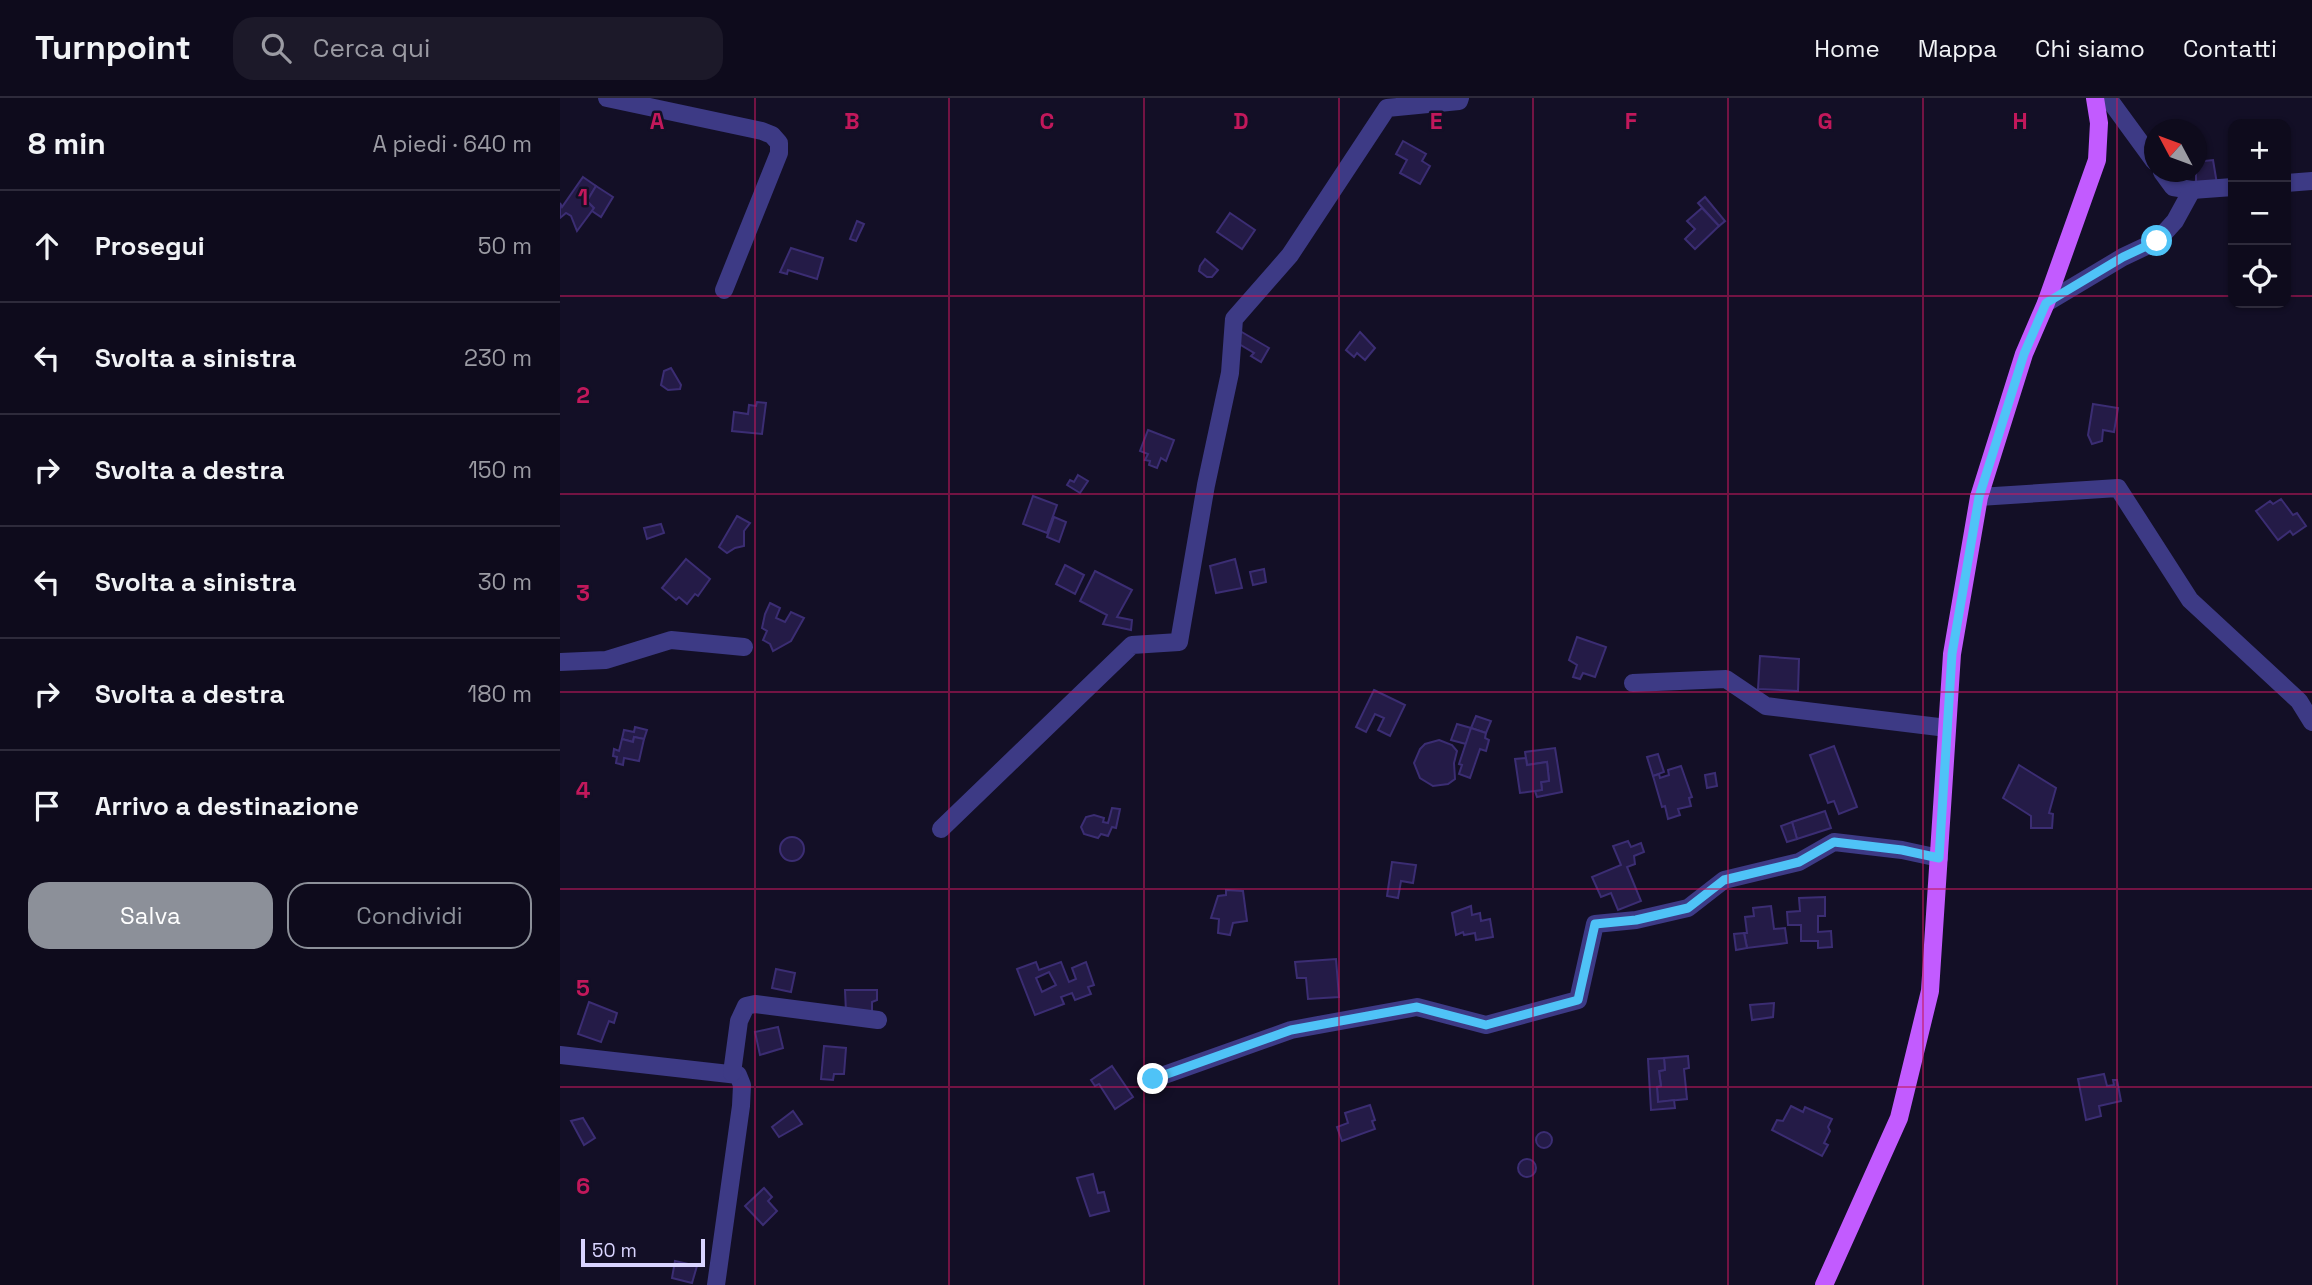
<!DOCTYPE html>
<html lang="it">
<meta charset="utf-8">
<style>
body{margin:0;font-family:"Space Grotesk",sans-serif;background:#1c1929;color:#f1f3f6}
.controls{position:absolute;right:21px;top:21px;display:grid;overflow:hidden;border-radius:14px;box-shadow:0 2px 5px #0004}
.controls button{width:63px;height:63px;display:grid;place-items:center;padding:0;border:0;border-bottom:2px solid #2e2b3b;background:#0e0b1c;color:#f1f3f6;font:35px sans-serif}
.compass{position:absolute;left:1584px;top:21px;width:63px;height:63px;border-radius:50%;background:#0e0b1c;box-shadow:0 2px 5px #0004;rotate:311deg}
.scale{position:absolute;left:21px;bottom:18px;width:124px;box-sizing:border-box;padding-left:7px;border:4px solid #d9d4ff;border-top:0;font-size:19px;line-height:24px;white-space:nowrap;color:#d9d4ff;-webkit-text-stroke:5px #130f26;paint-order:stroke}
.stop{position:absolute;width:21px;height:21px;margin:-16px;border:5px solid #4fc3f7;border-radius:50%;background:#fff}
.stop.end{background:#4fc3f7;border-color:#fff;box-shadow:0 2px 7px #0008}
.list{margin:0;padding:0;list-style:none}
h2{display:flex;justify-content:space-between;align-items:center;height:91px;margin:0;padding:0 28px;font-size:30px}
h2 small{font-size:23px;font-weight:400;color:#9b9ba3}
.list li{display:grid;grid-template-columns:46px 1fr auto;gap:21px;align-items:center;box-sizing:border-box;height:112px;padding:0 28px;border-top:2px solid #2e2b3b}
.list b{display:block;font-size:26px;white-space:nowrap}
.list em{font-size:23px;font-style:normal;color:#9b9ba3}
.actions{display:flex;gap:14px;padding:21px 28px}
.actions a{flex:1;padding:16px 0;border:2px solid #8c9099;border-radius:21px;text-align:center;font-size:24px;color:#8c9099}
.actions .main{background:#8c9099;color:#fff}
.icon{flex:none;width:38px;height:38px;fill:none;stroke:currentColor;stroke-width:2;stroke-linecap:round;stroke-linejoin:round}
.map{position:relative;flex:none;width:1752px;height:1187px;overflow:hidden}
header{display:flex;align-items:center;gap:42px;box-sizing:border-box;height:98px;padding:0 35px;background:#0e0b1c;border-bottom:2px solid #2e2b3b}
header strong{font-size:33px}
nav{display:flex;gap:38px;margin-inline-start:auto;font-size:24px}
.search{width:490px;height:63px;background:#1c1929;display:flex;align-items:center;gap:18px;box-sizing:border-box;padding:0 24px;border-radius:21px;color:#9b9ba3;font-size:26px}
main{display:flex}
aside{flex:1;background:#0e0b1c}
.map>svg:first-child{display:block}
.building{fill:#241b47;stroke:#3b2d73;stroke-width:2;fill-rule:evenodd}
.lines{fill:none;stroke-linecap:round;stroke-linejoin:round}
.minor{stroke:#3d3a85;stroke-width:18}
.major{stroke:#c25bff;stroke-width:18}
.route{stroke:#4fc3f7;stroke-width:9}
.grid{fill:none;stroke:#c2185b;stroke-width:2;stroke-opacity:0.55}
.grid-label{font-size:23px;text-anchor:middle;font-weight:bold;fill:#c2185b;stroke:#130f26;stroke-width:5;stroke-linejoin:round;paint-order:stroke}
</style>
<header>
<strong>Turnpoint</strong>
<div class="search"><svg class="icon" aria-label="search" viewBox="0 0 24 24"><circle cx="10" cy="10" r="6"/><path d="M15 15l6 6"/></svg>Cerca qui</div>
<nav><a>Home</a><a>Mappa</a><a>Chi siamo</a><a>Contatti</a></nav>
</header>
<main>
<aside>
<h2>8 min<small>A piedi · 640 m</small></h2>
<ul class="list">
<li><svg class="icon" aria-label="ahead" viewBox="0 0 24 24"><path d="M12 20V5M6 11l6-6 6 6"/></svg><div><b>Prosegui</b></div><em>50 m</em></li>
<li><svg class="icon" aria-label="left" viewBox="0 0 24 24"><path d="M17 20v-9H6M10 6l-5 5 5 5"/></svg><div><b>Svolta a sinistra</b></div><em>230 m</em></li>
<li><svg class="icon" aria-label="right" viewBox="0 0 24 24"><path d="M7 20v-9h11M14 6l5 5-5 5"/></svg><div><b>Svolta a destra</b></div><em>150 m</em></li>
<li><svg class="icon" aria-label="left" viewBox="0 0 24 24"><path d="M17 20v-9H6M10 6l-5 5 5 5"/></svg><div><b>Svolta a sinistra</b></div><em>30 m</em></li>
<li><svg class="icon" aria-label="right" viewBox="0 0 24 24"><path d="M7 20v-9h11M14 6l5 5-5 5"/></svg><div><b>Svolta a destra</b></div><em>180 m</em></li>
<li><svg class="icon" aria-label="arrive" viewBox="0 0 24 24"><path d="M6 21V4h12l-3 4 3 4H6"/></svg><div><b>Arrivo a destinazione</b></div></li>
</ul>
<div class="actions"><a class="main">Salva</a><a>Condividi</a></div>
</aside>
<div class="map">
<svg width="1752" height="1187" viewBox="0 0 1752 1187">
<rect width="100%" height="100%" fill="#130f26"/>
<!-- building -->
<g class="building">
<polygon points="843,43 866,56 862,63 870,68 860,86 840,75 847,62 836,56"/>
<polygon points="1653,62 1657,86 1636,89 1636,64"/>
<polygon points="23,79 36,88 27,103 34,110 17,133 11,118 6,115 0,120 0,105 2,109"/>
<polygon points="36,88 53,99 41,119 32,113 34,110 27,103"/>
<polygon points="1145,99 1165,123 1159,128 1138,105"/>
<polygon points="1142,110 1159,128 1135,151 1125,141 1135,131 1127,123"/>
<polygon points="670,115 695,132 682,151 657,134"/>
<polygon points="297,123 304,126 296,143 290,141"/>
<polygon points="231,150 263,160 257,181 228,172 227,176 220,174"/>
<polygon points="645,161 658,172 652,179 647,179 639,173 640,168"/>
<polygon points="680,233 709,250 701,264 691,258 694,255 674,243"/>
<polygon points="800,234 815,250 805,262 797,255 794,259 786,252"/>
<polygon points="111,270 121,287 120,291 108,292 101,287 104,273"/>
<polygon points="197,304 206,305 202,336 172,333 174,314 188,316 189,307 196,308"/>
<polygon points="1533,306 1558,310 1554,334 1543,332 1542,343 1532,346 1528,337"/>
<polygon points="588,332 614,342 606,363 601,360 597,370 589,367 590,363 585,362 588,356 580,353"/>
<polygon points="518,377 528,383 520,395 507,387 510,382 514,384"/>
<polygon points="473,398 497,407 487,435 463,426"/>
<polygon points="1721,401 1733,417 1737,415 1746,428 1733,437 1730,433 1718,442 1696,413 1710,403 1713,406"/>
<polygon points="177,418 190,425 184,433 184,448 175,450 167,455 159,449"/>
<polygon points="494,419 506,424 499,444 487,439"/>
<polygon points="101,426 104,435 87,441 84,430"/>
<polygon points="126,461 150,481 138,498 135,496 127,506 119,499 116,502 102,490"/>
<polygon points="675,461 682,490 656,495 650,468"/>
<polygon points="505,467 524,477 515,496 496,486"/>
<polygon points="704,471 706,484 693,487 690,474"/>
<polygon points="535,473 572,492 557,519 572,522 571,532 543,526 547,517 520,503"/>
<polygon points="210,505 220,510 216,520 225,524 231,514 244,520 231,543 213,553 210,546 203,542 207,533 202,530 205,516"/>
<polygon points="1017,539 1046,549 1035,579 1023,575 1020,581 1013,579 1017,567 1009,562"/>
<polygon points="1200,558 1239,561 1238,593 1198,591"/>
<polygon points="814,592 845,607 830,638 818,632 824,620 815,616 806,634 796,629"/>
<polygon points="916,618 931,623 926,635 911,630"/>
<polygon points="897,626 911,630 906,646 891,642"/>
<polygon points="75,629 87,632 84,641 74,639 73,644 62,641 64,632 74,634"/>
<polygon points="911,630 926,635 925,640 929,642 926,653 920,651 910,680 899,676 902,667 899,666"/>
<polygon points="74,639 84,641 79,663 64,660 63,667 56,665 57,659 53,658 54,651 59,653 62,641 73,644"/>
<polygon points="879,642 892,647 897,653 894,665 895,681 888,686 873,688 860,680 854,665 860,651 865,646"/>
<polygon points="1274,648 1297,709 1279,716 1274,703 1268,705 1250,657"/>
<polygon points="995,650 1002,694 977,699 975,693 982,692 981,684 989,683 987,664 967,667 965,654"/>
<polygon points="1098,656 1104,674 1093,678 1087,659"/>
<polygon points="966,660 967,667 987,664 989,683 981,684 982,692 960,695 955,661"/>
<polygon points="1459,667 1496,690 1489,715 1493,716 1492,730 1471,730 1471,718 1443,700"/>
<polygon points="1121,668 1132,699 1129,700 1131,708 1118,711 1120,717 1108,721 1105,708 1102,709 1093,678 1099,676 1100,680 1109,677 1108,672"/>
<polygon points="1155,675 1157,688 1147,690 1145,677"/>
<polygon points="552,710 560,711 556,730 552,729 548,738 541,736 538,740 524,736 521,729 526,719 534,717 544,720 543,724 548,725"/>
<polygon points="1265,713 1271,730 1237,741 1232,724"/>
<polygon points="1232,724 1237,741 1227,744 1221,728"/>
<circle cx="232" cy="751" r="12"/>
<polygon points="1068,743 1071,749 1081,745 1084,754 1074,758 1075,766 1067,769 1081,803 1058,812 1051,795 1041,799 1032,779 1061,767 1053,748"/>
<polygon points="832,764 856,767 853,785 841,783 838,800 827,798"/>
<polygon points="666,792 683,793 687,823 673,825 670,837 658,835 659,821 651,820 658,798 666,797"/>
<polygon points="1265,799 1265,818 1258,818 1258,834 1271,833 1272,849 1258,850 1258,843 1241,843 1241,827 1228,827 1227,814 1240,813 1239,800"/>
<polygon points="911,808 912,817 920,815 921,823 930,821 933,839 916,842 915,835 904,837 903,834 896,837 892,815"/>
<polygon points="1211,808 1214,831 1225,830 1227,845 1187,850 1184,835 1187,835 1185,819 1194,818 1193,810"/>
<polygon points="1184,835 1187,850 1176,852 1174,836"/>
<polygon points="776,861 779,899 748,901 746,880 737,880 735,864"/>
<path d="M476 864 479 872 501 864 509 884 516 881 512 870 526 864 534 887 528 889 531 896 515 902 512 895 501 899 504 906 475 917 457 871ZM489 874 496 887 482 894 476 880Z"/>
<polygon points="216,871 235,875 231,894 212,890"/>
<polygon points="285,892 317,892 317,902 312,904 312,914 286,914"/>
<polygon points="29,904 57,915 54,925 49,923 41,944 18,936"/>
<polygon points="1214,905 1213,919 1192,922 1190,907"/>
<polygon points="218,929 223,950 200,957 195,934"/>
<polygon points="264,948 286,950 284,976 274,976 273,982 261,981"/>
<polygon points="1128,958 1129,970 1124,971 1127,1001 1098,1004 1097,989 1101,988 1099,973 1105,972 1104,960"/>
<polygon points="1104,960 1105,972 1099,973 1101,988 1097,989 1098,1004 1114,1002 1115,1010 1091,1012 1088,961"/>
<polygon points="552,968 573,999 555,1011 539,986 535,988 531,982"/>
<polygon points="1544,976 1547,988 1554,987 1553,982 1557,982 1561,1003 1539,1008 1541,1018 1526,1022 1518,981"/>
<polygon points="810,1007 815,1022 812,1023 815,1031 782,1043 777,1029 788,1025 785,1015"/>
<polygon points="1231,1008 1243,1014 1245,1009 1272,1021 1268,1029 1270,1033 1264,1045 1268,1047 1262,1058 1212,1032 1217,1022 1223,1023"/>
<polygon points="233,1013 242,1026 219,1039 212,1029"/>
<polygon points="23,1020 35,1040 24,1047 11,1023"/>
<circle cx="984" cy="1042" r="8"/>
<circle cx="967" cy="1070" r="9"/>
<polygon points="533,1076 538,1095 544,1094 549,1113 530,1118 517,1080"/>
<polygon points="204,1090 212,1099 208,1103 217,1113 203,1127 185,1108"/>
<polygon points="115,1163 137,1168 132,1185 112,1180"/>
</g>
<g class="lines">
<!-- minor -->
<g class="minor">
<polyline points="47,0 202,33 212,37 219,45 219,55 164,192"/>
<polyline points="1548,0 1594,63"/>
<polyline points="1602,74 1613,89 1632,92 1673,89"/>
<polyline points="1726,85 1752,83"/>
<polyline points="1486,205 1563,159 1597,143 1615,123 1632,92"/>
<polyline points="1419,399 1558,390 1630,502 1739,603 1752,624"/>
<polyline points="0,564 46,562 111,542 184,549"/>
<polyline points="1073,585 1166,581 1206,608 1387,630"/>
<polyline points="381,731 572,547 619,544 646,387 670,275 674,221 730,157 827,10 899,3 900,0"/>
<polyline points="0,957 178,977 182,987 181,1008 156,1187"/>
<polyline points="172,975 179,923 186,908 195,906 318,922"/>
<polyline points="593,981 731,932 857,909 926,927 1018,902 1035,826 1076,822 1128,810 1164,782 1239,764 1274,744 1342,752 1379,760"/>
</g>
<!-- major -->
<polyline class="major" points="1264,1187 1339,1020 1370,893 1392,556 1419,399 1464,256 1486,205 1537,62 1539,25 1535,0"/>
</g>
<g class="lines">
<!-- route -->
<polyline class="route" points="593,981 731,932 857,909 926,927 1018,902 1035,826 1076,822 1128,810 1164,782 1239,764 1274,744 1342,752 1379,760 1392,556 1419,399 1464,256 1486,205 1563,159 1597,143"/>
</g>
<!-- grid -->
<path class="grid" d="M195 0V1187M389 0V1187M584 0V1187M779 0V1187M973 0V1187M1168 0V1187M1363 0V1187M1557 0V1187M0 198H1673M1726 198H1752M0 396H1752M0 594H1752M0 791H1752M0 989H1752"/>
<g class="grid-label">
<text x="97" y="31">A</text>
<text x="292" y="31">B</text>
<text x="487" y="31">C</text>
<text x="681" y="31">D</text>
<text x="876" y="31">E</text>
<text x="1071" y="31">F</text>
<text x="1265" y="31">G</text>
<text x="1460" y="31">H</text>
<text x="23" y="107">1</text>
<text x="23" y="305">2</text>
<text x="23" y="503">3</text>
<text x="23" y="700">4</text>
<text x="23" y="898">5</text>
<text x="23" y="1096">6</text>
</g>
</svg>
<div class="controls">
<button>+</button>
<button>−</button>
<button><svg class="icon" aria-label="locate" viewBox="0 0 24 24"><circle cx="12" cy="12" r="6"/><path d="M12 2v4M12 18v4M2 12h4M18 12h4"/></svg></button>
</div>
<svg class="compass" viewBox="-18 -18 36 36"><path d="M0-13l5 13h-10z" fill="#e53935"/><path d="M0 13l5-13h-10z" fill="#9b9ba3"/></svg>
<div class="scale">50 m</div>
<div class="stop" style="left:1597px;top:143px"></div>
<div class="stop end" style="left:593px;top:981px"></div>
</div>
</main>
